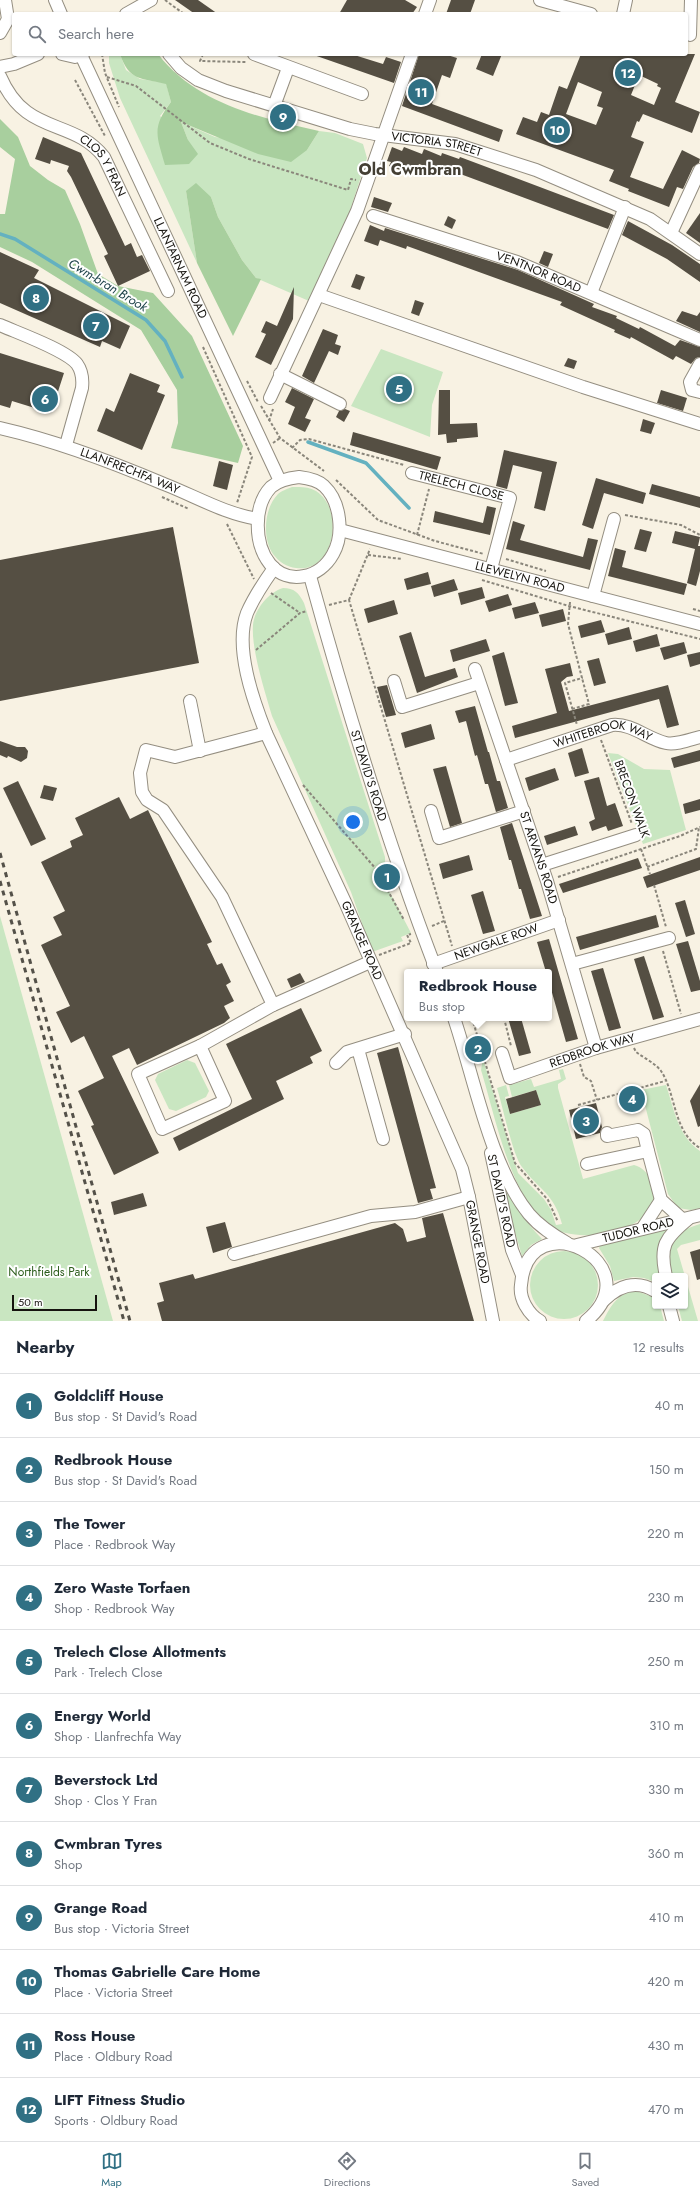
<!DOCTYPE html>
<meta charset="utf-8">
<style>
body{margin:0;font-family:Jost,sans-serif;background:#f6f6f7;color:#1f2937}
.controls{position:absolute;right:12px;bottom:12px;display:grid;overflow:hidden;border-radius:4px;box-shadow:0 1px 3px #0004}
.controls button{width:36px;height:36px;display:grid;place-items:center;padding:0;border:0;border-bottom:1px solid #e0e1e3;background:#fff;color:#1f2937;font:20px sans-serif}
.scale{position:absolute;left:12px;bottom:10px;width:85px;box-sizing:border-box;padding-left:4px;border:2px solid #16140f;border-top:0;font-size:11px;line-height:14px;white-space:nowrap;color:#16140f;-webkit-text-stroke:3px #fff;paint-order:stroke}
.you{position:absolute;left:353px;top:822px;width:14px;height:14px;margin:-10px;border:3px solid #fff;border-radius:50%;background:#1a73e8;box-shadow:0 0 0 6px #1a73e833}
.badge{display:grid;place-items:center;width:26px;height:26px;border-radius:50%;background:#307084;color:#fff;font-size:13px;font-weight:700}
.pin{position:absolute;translate:-50% -50%;border:2px solid #fff;box-shadow:0 1px 4px #0006}
.popup{position:absolute;left:404px;top:969px;width:148px;height:52px;box-sizing:border-box;display:grid;place-content:center;border-radius:4px;background:#fff;filter:drop-shadow(0 1px 3px #0005);font-size:13px;white-space:nowrap;color:#747a83}
.popup b{font-size:15px;color:#1f2937}
.popup::after{content:'';position:absolute;left:50%;top:100%;margin-left:-8px;border:8px solid transparent;border-top-color:#fff}
.list{margin:0;padding:0;list-style:none}
h2{display:flex;justify-content:space-between;align-items:center;height:52px;margin:0;padding:0 16px;font-size:17px}
h2 small{font-size:13px;font-weight:400;color:#747a83}
.list li{display:grid;grid-template-columns:26px 1fr auto;gap:12px;align-items:center;box-sizing:border-box;height:64px;padding:0 16px;border-top:1px solid #e0e1e3}
.list b{display:block;font-size:15px;white-space:nowrap}
.list p{margin:0;font-size:13px;white-space:nowrap;color:#747a83}
.list em{font-size:13px;font-style:normal;color:#747a83}
.icon{flex:none;width:22px;height:22px;fill:none;stroke:currentColor;stroke-width:2;stroke-linecap:round;stroke-linejoin:round}
.map{position:relative;flex:none;width:700px;height:1321px;overflow:hidden}
.search{position:absolute;background:#fff;box-shadow:0 1px 3px #0004;left:12px;right:12px;top:12px;height:44px;display:flex;align-items:center;gap:10px;box-sizing:border-box;padding:0 14px;border-radius:4px;color:#747a83;font-size:15px}
.sheet{height:820px;background:#fff}
nav{display:flex;justify-content:space-around;align-items:center;box-sizing:border-box;height:56px;border-top:1px solid #e0e1e3;background:#fff;font-size:11px;color:#747a83}
nav a{display:grid;justify-items:center;gap:2px}
nav .on{color:#307084}
.map>svg:first-child{display:block}
.green{fill:#c9e6c1}
.forest{fill:#a8cf9e}
.lines{fill:none;stroke-linecap:round;stroke-linejoin:round}
.stream{stroke:#64b1c0;stroke-width:3.5}
.building{fill:#554f43;fill-rule:evenodd}
.minor-casing{stroke:#948e81;stroke-width:14}
.path{stroke:#8a867b;stroke-width:2;stroke-dasharray:3 2;stroke-linecap:butt}
.minor{stroke:#fff;stroke-width:12}
.rail{stroke:#545149;stroke-width:3;stroke-dasharray:5 5;stroke-linecap:butt}
.labels{text-anchor:middle;dominant-baseline:central;stroke-width:4;stroke-linejoin:round;paint-order:stroke}
.street-label{font-size:12px;fill:#16140f;stroke:#fff}
.park-label{font-size:12px;fill:#2c5d1c;stroke:#fff}
.water-label{font-size:13px;font-style:italic;fill:#1e434a;stroke:#fff}
.district-label{font-size:16px;font-weight:bold;fill:#443f34;stroke:#fff}
</style>
<div class="map">
<svg width="700" height="1321" viewBox="0 0 700 1321">
<rect width="100%" height="100%" fill="#f8f2e3"/>
<!-- green -->
<g class="green">
<polygon points="109,54 120,54 126,70 140,79 166,83 171,102 160,116 188,140 181,122 215,137 307,150 319,131 335,133 363,144 367,158 345,226 309,301 256,278 242,260 218,217 211,197 186,191 197,263 120,98 109,63"/>
<polygon points="381,349 443,372 432,405 430,437 351,406"/>
<path d="M292 487C300 487 308 486 316 491 345 509 335 573 296 568 287 567 279 562 273 554 262 538 264 508 278 494 281 491 287 489 292 487Z"/>
<path d="M283 588C294 588 299 593 304 603L385 857V883L411 933 401 937 403 941 372 952 351 892 272 716C265 692 251 649 253 625 254 610 269 592 283 588Z"/>
<polygon points="608,753 618,754 644,769 670,770 686,830 643,844"/>
<polygon points="0,916 113,1321 0,1321"/>
<path d="M483 1059 518 1173 544 1199 551 1210 556 1225 562 1224C554 1193 539 1190 522 1167 513 1156 502 1104 497 1088L506 1085 509 1096 505 1097 510 1114 541 1105 536 1090 512 1097 509 1085 531 1079 534 1087 561 1079 559 1070 563 1069 566 1079 558 1084V1088L583 1179 634 1165C651 1170 652 1185 656 1201 640 1225 631 1226 604 1233 588 1237 562 1236 548 1225 510 1196 495 1115 481 1070Z"/>
<polygon points="187,1060 195,1063 209,1091 206,1097 176,1111 169,1109 155,1080 158,1074"/>
<path d="M666 1085C674 1109 678 1136 700 1151V1208L691 1210 678 1208 668 1194 641 1090Z"/>
<path d="M496 1168C511 1197 519 1215 542 1239L531 1245 522 1256Z"/>
<path d="M700 1224V1240L681 1245 677 1249 698 1321H682L678 1306H685V1276H670C668 1247 669 1233 700 1224Z"/>
<polygon points="673,1227 663,1276 655,1276 655,1282 644,1278 633,1277 614,1281 610,1266 599,1248 600,1246"/>
<circle cx="564" cy="1285" r="34"/>
<path d="M636 1291 653 1297 655 1306H660L664 1321H603C611 1306 617 1293 636 1291Z"/>
</g>
<!-- forest -->
<g class="forest">
<path d="M120 54H158C197 104 260 118 319 131L307 150 291 162 258 154 181 122 188 140 198 154 189 164 165 165C157 136 151 128 171 102L166 84C141 78 129 81 120 54Z"/>
<polygon points="0,119 18,137 30,166 48,180 65,190 80,224 98,274 118,286 153,293 192,336 243,446 238,463 171,448 178,423 177,390 141,330 32,262 0,247 0,214 5,214 15,159 0,147"/>
<polygon points="196,183 211,197 218,217 242,260 256,278 261,279 233,336 197,263 186,191"/>
</g>
<g class="lines">
<!-- stream -->
<g class="stream">
<polyline points="0,234 15,239 146,320 165,341 182,377"/>
<polyline points="308,442 366,463 409,508"/>
</g>
</g>
<!-- building -->
<g class="building">
<polygon points="175,0 198,0 218,14 195,14"/>
<polygon points="347,0 405,0 417,7 412,14 339,14"/>
<polygon points="451,0 475,0 470,14 446,14"/>
<polygon points="311,54 351,54 383,64 386,57 401,62 394,83"/>
<polygon points="419,54 444,54 457,58 450,78 442,75 432,104 503,130 499,142 402,106"/>
<polygon points="482,54 502,54 493,76 476,69"/>
<path d="M581 54H695L675 102 700 112 692 133 643 114 639 122 637 121 631 137 644 142 630 177 663 189 682 150 700 159 699 163 693 167 683 189 677 187 669 207 628 191 629 189 609 181 614 170 516 134 523 117 537 122 541 112 549 115 559 86 567 89ZM639 75 658 84 657 86 661 88 654 105 631 95ZM578 82 602 92 597 106 603 108 596 125 566 114Z"/>
<polygon points="43,137 81,153 125,246 131,243 137,257 142,255 150,271 118,286 104,256 108,254 71,177 67,171 69,166 51,160 50,164 35,159"/>
<polygon points="392,147 402,151 404,147 422,154 424,149 441,156 442,153 459,159 460,157 614,215 608,229 455,172 454,174 437,168 436,170 419,164 414,175 389,166 391,162 387,161"/>
<polygon points="374,197 392,203 388,212 371,207"/>
<polygon points="700,213 700,243 686,233"/>
<polygon points="448,216 456,220 452,229 444,225"/>
<polygon points="628,221 672,245 700,264 700,282 667,259 622,235"/>
<polygon points="370,225 384,231 385,228 518,270 594,304 592,307 617,316 616,318 639,329 640,327 675,346 680,340 700,347 700,357 696,358 691,364 676,356 673,360 631,337 630,339 614,332 615,330 560,305 562,302 407,246 406,249 380,240 378,246 364,241"/>
<polygon points="544,251 553,254 548,267 539,263"/>
<polygon points="0,252 39,270 34,278 130,326 120,349 102,341 100,347 0,303"/>
<polygon points="356,274 365,277 360,290 351,287"/>
<polygon points="294,287 293,319 271,365 255,357 266,334 261,332 266,321 277,326"/>
<polygon points="415,300 424,303 419,316 411,313"/>
<polygon points="682,311 697,316 700,312 700,332 676,321"/>
<polygon points="323,329 338,335 335,344 341,346 338,355 329,351 314,383 302,376"/>
<polygon points="0,353 64,373 51,413 12,401 10,408 0,405"/>
<polygon points="568,358 577,361 574,369 564,366"/>
<polygon points="130,373 160,385 157,392 165,395 142,450 97,431 106,408 114,412"/>
<polygon points="292,388 314,399 305,418 311,420 305,432 288,424 295,407 285,402"/>
<polygon points="439,390 450,390 450,424 477,423 478,437 457,439 457,442 447,443 446,434 438,435"/>
<polygon points="661,390 687,398 683,411 657,403"/>
<polygon points="345,409 350,411 344,422 336,417 339,411"/>
<polygon points="643,419 655,423 651,434 640,431"/>
<polygon points="353,432 441,457 437,470 350,445"/>
<polygon points="504,450 557,462 545,511 534,508 542,472 513,465 507,489 496,486"/>
<polygon points="219,461 233,465 227,490 213,486"/>
<polygon points="596,478 646,493 643,504 604,493 593,529 582,525"/>
<polygon points="652,484 700,497 700,508 649,494"/>
<polygon points="487,506 496,508 490,535 433,522 435,511 483,523"/>
<polygon points="513,521 525,525 520,540 583,557 588,538 598,540 590,570 506,549"/>
<polygon points="173,527 199,663 0,701 0,560"/>
<polygon points="640,529 652,532 646,552 634,549"/>
<polygon points="675,531 700,537 698,546 700,546 700,571 696,586 687,583 695,549 672,543"/>
<polygon points="615,548 626,551 622,567 687,584 684,595 608,576"/>
<polygon points="428,572 431,584 407,590 404,579"/>
<polygon points="454,579 458,590 434,597 431,586"/>
<polygon points="482,587 485,598 461,605 458,593"/>
<polygon points="508,594 512,605 489,612 485,601"/>
<polygon points="394,600 398,614 368,623 364,609"/>
<polygon points="535,602 539,613 515,619 512,608"/>
<polygon points="563,609 566,621 542,627 539,615"/>
<polygon points="601,620 605,632 581,638 578,626"/>
<polygon points="629,627 632,639 608,645 605,634"/>
<polygon points="411,632 425,677 455,668 458,677 417,693 399,636"/>
<polygon points="657,634 660,646 636,652 633,641"/>
<polygon points="486,639 490,651 453,662 450,650"/>
<polygon points="684,642 687,653 664,660 660,648"/>
<polygon points="504,652 518,703 505,706 492,656"/>
<polygon points="700,652 700,664 690,667 687,655"/>
<polygon points="599,658 606,683 594,686 587,661"/>
<polygon points="570,663 573,676 567,677 561,682 569,711 668,685 679,725 667,728 659,699 515,738 512,726 557,713 545,669"/>
<polygon points="387,685 396,715 386,717 377,687"/>
<polygon points="475,706 488,752 489,752 497,781 500,781 508,808 496,812 488,784 485,784 477,755 475,756 466,721 459,723 455,711"/>
<polygon points="431,724 435,739 405,748 401,733"/>
<polygon points="0,741 17,747 25,747 28,751 27,758 21,762 8,756 7,758 0,755"/>
<polygon points="582,748 589,773 575,777 568,753"/>
<polygon points="700,750 700,761 674,768 671,758"/>
<polygon points="446,766 462,823 450,827 433,769"/>
<polygon points="555,768 559,780 529,791 525,778"/>
<polygon points="599,777 607,806 615,803 623,826 608,831 606,826 592,831 589,822 595,819 584,781"/>
<polygon points="18,781 46,839 31,846 3,788"/>
<polygon points="44,785 57,788 53,801 40,798"/>
<polygon points="119,797 130,819 148,810 212,942 207,944 217,965 222,963 231,982 226,985 234,1001 224,1006 230,1018 224,1023 137,1065 129,1048 112,1056 159,1153 114,1175 91,1126 94,1125 78,1091 104,1078 84,1036 71,1043 56,1012 70,1006 41,945 62,935 53,917 65,911 41,862 72,847 70,841 83,835 75,818"/>
<polygon points="700,799 700,810 685,814 683,804"/>
<polygon points="512,823 542,916 530,919 521,889 519,889 511,860 509,860 500,827"/>
<polygon points="575,826 578,835 547,845 544,836"/>
<polygon points="469,855 473,870 443,879 439,864"/>
<polygon points="700,857 700,870 647,888 643,877"/>
<polygon points="638,858 642,868 563,893 559,884"/>
<polygon points="483,891 495,931 483,934 471,895"/>
<polygon points="685,900 695,934 686,937 675,903"/>
<polygon points="656,915 659,927 580,950 576,937"/>
<polygon points="549,939 578,1039 566,1042 549,982 549,972 546,972 537,942"/>
<polygon points="688,941 700,981 700,990 691,992 676,944"/>
<polygon points="644,956 664,1017 653,1020 634,959"/>
<polygon points="603,968 621,1028 609,1031 591,971"/>
<polygon points="300,973 305,982 291,988 287,979"/>
<polygon points="301,1008 322,1051 310,1057 313,1063 276,1081 284,1099 179,1151 173,1138 252,1099 226,1044"/>
<polygon points="508,1018 521,1018 531,1053 519,1056"/>
<polygon points="398,1047 436,1188 430,1189 433,1199 418,1203 377,1053"/>
<polygon points="700,1084 700,1126 698,1127 690,1101"/>
<polygon points="536,1090 541,1105 510,1114 506,1099"/>
<polygon points="642,1091 644,1100 623,1106 621,1097"/>
<polygon points="596,1103 602,1127 600,1133 576,1139 569,1110"/>
<polygon points="143,1193 147,1206 114,1215 111,1202"/>
<polygon points="443,1213 474,1321 162,1321 157,1303 164,1301 159,1283 193,1274 195,1279 395,1223 403,1229 407,1242 426,1237 422,1218"/>
<polygon points="225,1222 232,1247 213,1253 206,1227"/>
<polygon points="700,1249 700,1279 697,1280 690,1252"/>
</g>
<g class="lines">
<defs>
<g id="minor">
<polyline points="55,0 61,14"/>
<polyline points="540,0 591,14"/>
<polyline points="126,14 151,0"/>
<polyline points="425,14 430,0"/>
<polyline points="623,14 626,0"/>
<polyline points="0,33 8,19 5,0"/>
<polyline points="690,35 691,0"/>
<polyline points="62,54 75,57 83,54"/>
<path id="s1" d="M169 54 181 68 198 80 226 91 350 129 375 134 455 144 536 170 650 219 700 254"/>
<polyline points="254,54 362,94"/>
<path id="s2" d="M81 55 280 481"/>
<polyline points="0,67 14,64 38,54"/>
<path id="s3" d="M0 76C26 137 72 117 104 157L168 291"/>
<polyline points="274,106 288,68"/>
<path id="s4" d="M373 216 517 262 700 340"/>
<polyline points="671,233 700,170"/>
<polyline points="591,293 625,207"/>
<polyline points="319,295 583,387 700,424"/>
<path d="M0 325C18 333 66 350 77 364 82 371 83 379 82 388L66 445"/>
<polyline points="700,364 690,382 692,390 700,392"/>
<polyline points="280,374 340,404"/>
<polyline points="270,398 357,211 412,54"/>
<path id="s5" d="M0 428C57 441 110 461 164 484 195 496 225 514 258 519"/>
<path id="s6" d="M412 473 510 498 491 569"/>
<path d="M299 477C307 478 318 480 324 486 341 502 344 535 333 554 320 578 288 586 270 564 254 544 253 506 271 487 279 480 289 478 299 477Z"/>
<path id="s7" d="M340 530 700 624"/>
<path id="s8" d="M274 568C264 582 254 597 247 613 234 647 253 700 266 733L345 902 462 1169 469 1197 493 1321"/>
<path id="s9" d="M310 576C347 710 387 842 437 972"/>
<polyline points="593,596 614,519"/>
<path id="s10" d="M475 669 547 881 596 1048"/>
<polyline points="394,681 402,707 479,683"/>
<polyline points="190,701 200,751"/>
<polyline points="266,733 175,757 146,750 140,773 142,792 147,800 163,810 222,897 273,1005"/>
<path id="s11" d="M506 760 612 725C632 723 647 739 666 743 676 745 689 740 700 737"/>
<polyline points="431,811 439,838 524,811"/>
<polyline points="542,865 636,835"/>
<path id="s12" d="M433 964 559 920"/>
<polyline points="572,964 669,938"/>
<path d="M454 1018C474 1077 490 1166 529 1214 540 1227 553 1235 567 1243"/>
<polygon points="200,1046 225,1101 162,1129 138,1074"/>
<polyline points="200,1046 273,1005 370,962"/>
<polyline points="358,1049 383,1139"/>
<path id="s13" d="M502 1053 510 1078 596 1048 700 1019"/>
<polyline points="336,1063 347,1052 405,1034"/>
<polyline points="607,1133 607,1136 638,1130 644,1134 648,1151"/>
<path id="s14" d="M491 1153 512 1250 522 1275"/>
<polyline points="587,1164 648,1151 661,1200 682,1219"/>
<polyline points="642,1229 661,1200"/>
<path id="s15" d="M577 1245 700 1215"/>
<polyline points="234,1254 371,1216 415,1212 469,1197"/>
<path d="M666 1276C659 1246 665 1238 688 1219"/>
<path d="M603 1301C618 1286 636 1279 655 1291"/>
<polyline points="669,1306 673,1321"/>
<path d="M540 1321C528 1314 519 1298 521 1285 528 1199 655 1264 586 1321"/>
</g>
</defs>
<!-- minor casing -->
<use href="#minor" class="minor-casing"/>
<!-- path -->
<g class="path">
<polyline points="165,0 184,14"/>
<polyline points="102,54 105,73 119,107"/>
<polyline points="203,54 200,61 246,62"/>
<polyline points="107,77 136,86 210,143 249,159 348,190 351,179 356,180"/>
<polyline points="75,80 105,136"/>
<polyline points="203,347 252,457 237,503"/>
<polyline points="247,381 258,402"/>
<polyline points="261,406 280,438 324,471"/>
<polyline points="269,421 273,409"/>
<polyline points="273,443 280,438"/>
<polyline points="292,448 300,440 309,439 404,465"/>
<polyline points="336,480 378,520 435,541 484,554"/>
<polyline points="162,497 189,509"/>
<polyline points="625,515 681,525 700,535"/>
<polyline points="227,524 254,579"/>
<polyline points="417,535 429,489"/>
<polyline points="368,555 402,559"/>
<polyline points="506,559 546,571"/>
<polyline points="482,580 569,606 700,639"/>
<polyline points="271,593 300,613"/>
<polyline points="349,600 370,549"/>
<polyline points="570,602 568,624 582,678 565,683 577,725"/>
<polyline points="329,605 349,600 452,946"/>
<polyline points="693,609 700,611"/>
<polyline points="256,650 300,613 307,611"/>
<polyline points="572,709 589,704 582,678"/>
<polyline points="601,740 632,824"/>
<polyline points="303,785 376,869 404,920"/>
<polyline points="641,849 650,874"/>
<polyline points="647,867 696,849 699,827"/>
<polyline points="558,877 680,836 700,827"/>
<polyline points="654,885 666,927"/>
<polyline points="432,926 444,921"/>
<polyline points="663,951 681,1014"/>
<polyline points="379,955 411,943 407,935 411,934"/>
<polyline points="472,1018 515,1163 548,1200 558,1222"/>
<polyline points="504,1018 511,1046"/>
<path d="M634 1048 636 1052C644 1058 655 1063 661 1071 676 1093 673 1132 700 1148"/>
<polyline points="580,1064 584,1077 591,1081 597,1100"/>
<polyline points="578,1105 665,1081"/>
</g>
<!-- minor -->
<use href="#minor" class="minor"/>
<!-- rail -->
<g class="rail">
<polyline points="0,853 130,1321"/>
<polyline points="0,881 124,1321"/>
</g>
</g>
<g class="labels">
<!-- street labels -->
<g class="street-label">
<text stroke="none"><textPath href="#s1" startOffset="287">VICTORIA STREET</textPath></text>
<text stroke="none"><textPath href="#s3" startOffset="142">CLOS Y FRAN</textPath></text>
<text stroke="none"><textPath href="#s2" startOffset="235">LLANTARNAM ROAD</textPath></text>
<text stroke="none"><textPath href="#s4" startOffset="175">VENTNOR ROAD</textPath></text>
<text stroke="none"><textPath href="#s5" startOffset="137">LLANFRECHFA WAY</textPath></text>
<text stroke="none"><textPath href="#s6" startOffset="51">TRELECH CLOSE</textPath></text>
<text stroke="none"><textPath href="#s7" startOffset="186">LLEWELYN ROAD</textPath></text>
<text stroke="none"><textPath href="#s11" startOffset="102">WHITEBROOK WAY</textPath></text>
<text stroke="none"><textPath href="#s9" startOffset="208">ST DAVID'S ROAD</textPath></text>
<text transform="translate(632 799) rotate(70)">BRECON WALK</text>
<text stroke="none"><textPath href="#s10" startOffset="199">ST ARVANS ROAD</textPath></text>
<text stroke="none"><textPath href="#s8" startOffset="405">GRANGE ROAD</textPath></text>
<text stroke="none"><textPath href="#s12" startOffset="67">NEWGALE ROW</textPath></text>
<text stroke="none"><textPath href="#s13" startOffset="113">REDBROOK WAY</textPath></text>
<text stroke="none"><textPath href="#s14" startOffset="49">ST DAVID'S ROAD</textPath></text>
<text stroke="none"><textPath href="#s15" startOffset="63">TUDOR ROAD</textPath></text>
<text stroke="none"><textPath href="#s8" startOffset="729">GRANGE ROAD</textPath></text>
</g>
<!-- park labels -->
<g class="park-label">
<text x="49" y="1272">Northfields Park</text>
</g>
<!-- water labels -->
<g class="water-label">
<text transform="translate(108 285) rotate(31)">Cwm-bran Brook</text>
</g>
<!-- district labels -->
<g class="district-label">
<text x="410" y="169">Old Cwmbran</text>
</g>
</g>
</svg>
<div class="controls">
<button><svg class="icon" aria-label="layers" viewBox="0 0 24 24"><path d="M12 4l9 5-9 5-9-5zM3 14l9 5 9-5"/></svg></button>
</div>
<div class="scale">50 m</div>
<div class="you"></div>
<div class="pin badge" style="left:387px;top:877px">1</div>
<div class="pin badge" style="left:478px;top:1049px">2</div>
<div class="popup"><b>Redbrook House</b>Bus stop</div>
<div class="pin badge" style="left:586px;top:1121px">3</div>
<div class="pin badge" style="left:632px;top:1099px">4</div>
<div class="pin badge" style="left:399px;top:389px">5</div>
<div class="pin badge" style="left:45px;top:399px">6</div>
<div class="pin badge" style="left:96px;top:326px">7</div>
<div class="pin badge" style="left:36px;top:298px">8</div>
<div class="pin badge" style="left:283px;top:117px">9</div>
<div class="pin badge" style="left:557px;top:130px">10</div>
<div class="pin badge" style="left:421px;top:92px">11</div>
<div class="pin badge" style="left:628px;top:73px">12</div>
<div class="search"><svg class="icon" aria-label="search" viewBox="0 0 24 24"><circle cx="10" cy="10" r="6"/><path d="M15 15l6 6"/></svg>Search here</div>
</div>
<section class="sheet">
<h2>Nearby<small>12 results</small></h2>
<ul class="list">
<li><span class="badge">1</span><div><b>Goldcliff House</b><p>Bus stop · St David's Road</p></div><em>40 m</em></li>
<li><span class="badge">2</span><div><b>Redbrook House</b><p>Bus stop · St David's Road</p></div><em>150 m</em></li>
<li><span class="badge">3</span><div><b>The Tower</b><p>Place · Redbrook Way</p></div><em>220 m</em></li>
<li><span class="badge">4</span><div><b>Zero Waste Torfaen</b><p>Shop · Redbrook Way</p></div><em>230 m</em></li>
<li><span class="badge">5</span><div><b>Trelech Close Allotments</b><p>Park · Trelech Close</p></div><em>250 m</em></li>
<li><span class="badge">6</span><div><b>Energy World</b><p>Shop · Llanfrechfa Way</p></div><em>310 m</em></li>
<li><span class="badge">7</span><div><b>Beverstock Ltd</b><p>Shop · Clos Y Fran</p></div><em>330 m</em></li>
<li><span class="badge">8</span><div><b>Cwmbran Tyres</b><p>Shop</p></div><em>360 m</em></li>
<li><span class="badge">9</span><div><b>Grange Road</b><p>Bus stop · Victoria Street</p></div><em>410 m</em></li>
<li><span class="badge">10</span><div><b>Thomas Gabrielle Care Home</b><p>Place · Victoria Street</p></div><em>420 m</em></li>
<li><span class="badge">11</span><div><b>Ross House</b><p>Place · Oldbury Road</p></div><em>430 m</em></li>
<li><span class="badge">12</span><div><b>LIFT Fitness Studio</b><p>Sports · Oldbury Road</p></div><em>470 m</em></li>
</ul>
</section>
<nav>
<a class="on"><svg class="icon" aria-label="map" viewBox="0 0 24 24"><path d="M3 6l6-2 6 2 6-2v14l-6 2-6-2-6 2zM9 4v14M15 6v14"/></svg>Map</a>
<a><svg class="icon" aria-label="directions" viewBox="0 0 24 24"><path d="M12 3l9 9-9 9-9-9zM9 14v-3h6M13 9l2 2-2 2"/></svg>Directions</a>
<a><svg class="icon" aria-label="saved" viewBox="0 0 24 24"><path d="M7 4h10v16l-5-4-5 4z"/></svg>Saved</a>
</nav>
